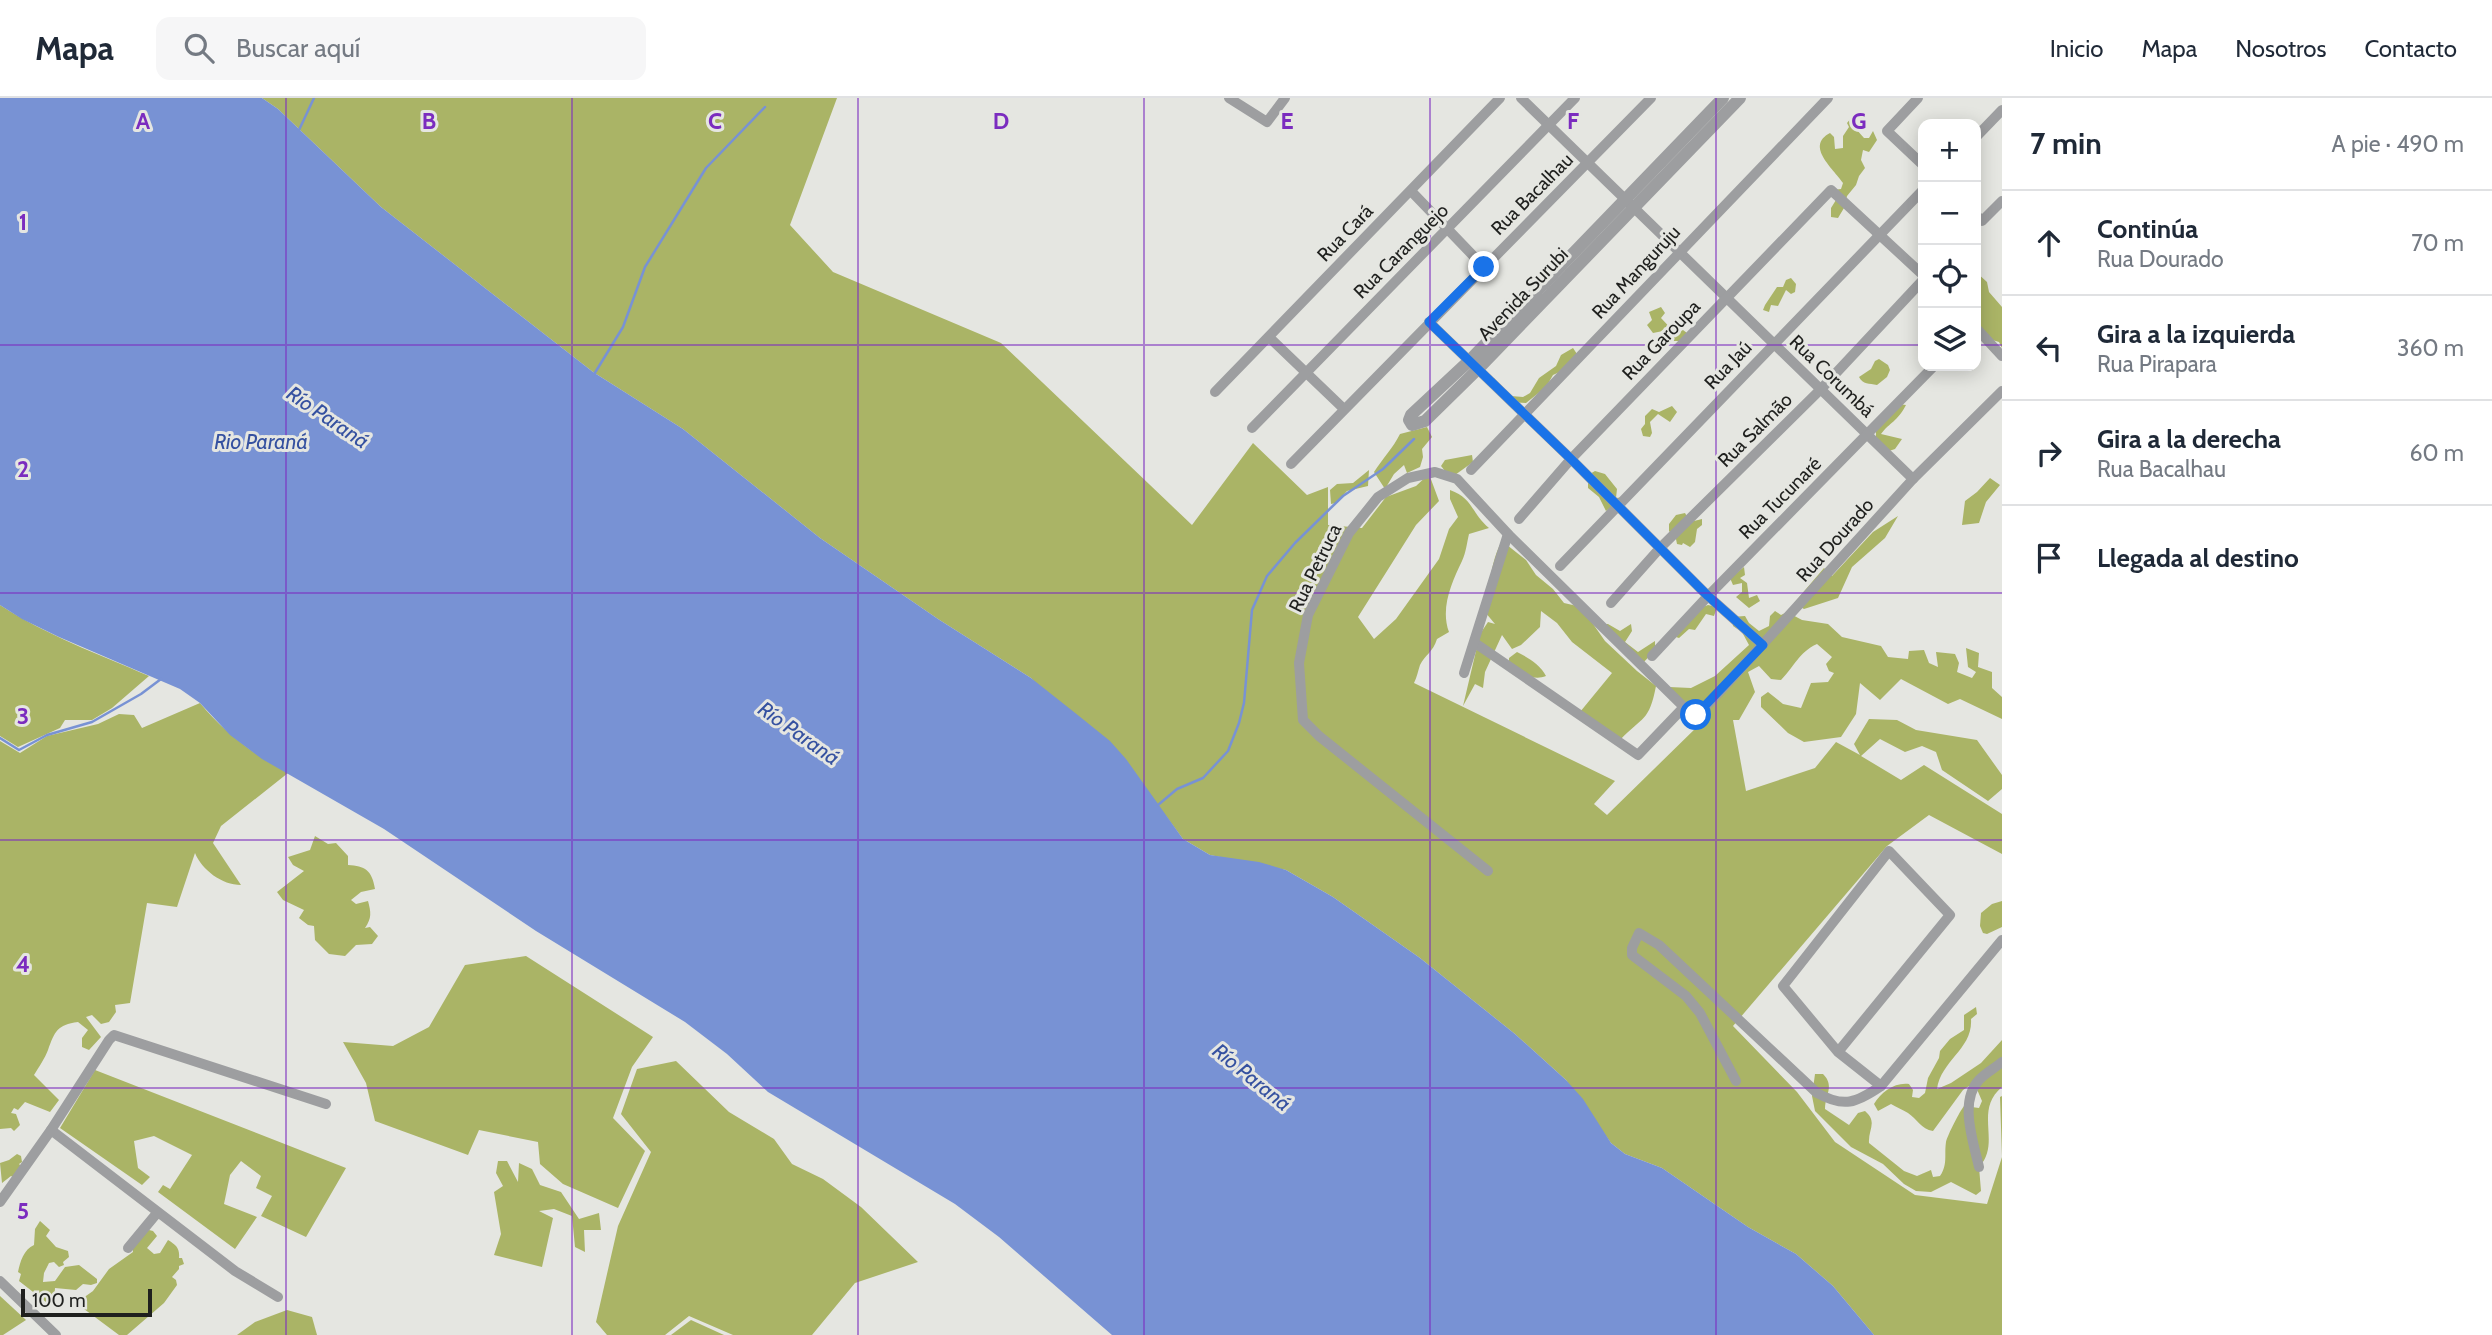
<!DOCTYPE html>
<html lang="es">
<meta charset="utf-8">
<style>
body{margin:0;font-family:Cabin,sans-serif;background:#f6f6f7;color:#1f2937}
.controls{position:absolute;right:21px;top:21px;display:grid;overflow:hidden;border-radius:14px;box-shadow:0 4px 18px #0003}
.controls button{width:63px;height:63px;display:grid;place-items:center;padding:0;border:0;border-bottom:2px solid #e0e1e3;background:#fff;color:#1f2937;font:35px sans-serif}
.scale{position:absolute;left:21px;bottom:18px;width:131px;box-sizing:border-box;padding-left:7px;border:4px solid #1f201e;border-top:0;font-size:19px;line-height:24px;white-space:nowrap;color:#1f201e;-webkit-text-stroke:5px #e5e6e1;paint-order:stroke}
.stop{position:absolute;width:21px;height:21px;margin:-16px;border:5px solid #1a73e8;border-radius:50%;background:#fff}
.stop.end{background:#1a73e8;border-color:#fff;box-shadow:0 2px 7px #0008}
.list{margin:0;padding:0;list-style:none}
h2{display:flex;justify-content:space-between;align-items:center;height:91px;margin:0;padding:0 28px;font-size:30px}
h2 small{font-size:23px;font-weight:400;color:#747a83}
.list li{display:grid;grid-template-columns:46px 1fr auto;gap:21px;align-items:center;box-sizing:border-box;height:105px;padding:0 28px;border-top:2px solid #e0e1e3}
.list b{display:block;font-size:26px;white-space:nowrap}
.list p{margin:0;font-size:23px;white-space:nowrap;color:#747a83}
.list em{font-size:23px;font-style:normal;color:#747a83}
.icon{flex:none;width:38px;height:38px;fill:none;stroke:currentColor;stroke-width:2;stroke-linecap:round;stroke-linejoin:round}
.map{position:relative;flex:none;width:2002px;height:1237px;overflow:hidden}
header{display:flex;align-items:center;gap:42px;box-sizing:border-box;height:98px;padding:0 35px;background:#fff;border-bottom:2px solid #e0e1e3}
header strong{font-size:33px}
nav{display:flex;gap:38px;margin-inline-start:auto;font-size:24px}
.search{width:490px;height:63px;background:#f6f6f7;display:flex;align-items:center;gap:18px;box-sizing:border-box;padding:0 24px;border-radius:14px;color:#747a83;font-size:26px}
main{display:flex}
aside{flex:1;background:#fff}
.map>svg:first-child{display:block}
.forest{fill:#aab466}
.water{fill:#7892d4}
.lines{fill:none;stroke-linecap:round;stroke-linejoin:round}
.stream{stroke:#7892d4;stroke-width:2.5}
.minor{stroke:#9d9ea0;stroke-width:10}
.tertiary{stroke:#9d9ea0;stroke-width:12}
.route{stroke:#1a73e8;stroke-width:9}
.grid{fill:none;stroke:#7b2cbf;stroke-width:2;stroke-opacity:0.55}
.labels{text-anchor:middle;dominant-baseline:central;stroke-width:6;stroke-linejoin:round;paint-order:stroke}
.street-label{font-size:19px;fill:#1f201e;stroke:#e5e6e1}
.water-label{font-size:21px;font-style:italic;fill:#3551a0;stroke:#e5e6e1}
.grid-label{font-size:23px;text-anchor:middle;font-weight:bold;fill:#7b2cbf;stroke:#e5e6e1;stroke-width:6;stroke-linejoin:round;paint-order:stroke}
</style>
<header>
<strong>Mapa</strong>
<div class="search"><svg class="icon" aria-label="search" viewBox="0 0 24 24"><circle cx="10" cy="10" r="6"/><path d="M15 15l6 6"/></svg>Buscar aquí</div>
<nav><a>Inicio</a><a>Mapa</a><a>Nosotros</a><a>Contacto</a></nav>
</header>
<main>
<div class="map">
<svg width="2002" height="1237" viewBox="0 0 2002 1237">
<rect width="100%" height="100%" fill="#e5e6e1"/>
<!-- forest -->
<g class="forest">
<path d="M262 0H837L790 127 833 174 1001 245 1192 427 1253 345 1307 397 1328 389V427L1362 430 1386 399 1416 388 1429 376 1439 403 1416 427 1358 519 1374 541 1396 521 1439 461 1449 431 1458 419 1450 401V392C1473 400 1471 415 1489 430L1469 436C1467 444 1466 455 1462 463 1452 484 1440 510 1449 534L1437 541C1433 554 1425 557 1420 567 1418 573 1417 579 1414 585L1615 683 1594 706 1607 717 1700 626 1693 614 1669 589 1691 590 1715 578 1749 547 1742 534 1733 528 1732 519 1745 518 1749 525 1759 533 1769 528 1770 518 1775 513 1781 517 1787 514 1802 522 1828 526 1842 539 1881 548 1888 559 1908 561 1909 553 1924 552 1929 565 1938 569 1936 554 1955 556 1959 565 1957 574 1972 580 1976 574 1968 569 1966 550 1979 555 1978 569 1992 574V590L2002 599V621L1960 601 1948 606 1901 581 1880 602 1860 585 1856 616 1841 639 1804 644 1788 635 1761 609V599L1768 594 1783 606 1801 610 1811 585 1828 584 1834 575 1829 573 1826 566 1832 559 1817 546C1799 554 1794 569 1781 582L1771 581 1759 568 1748 574 1755 594 1739 622H1733L1746 693 1815 670 1836 644 1860 657 1854 646 1869 621 1897 622 1916 632 1977 642 2002 677V691L1988 703 1942 672 1936 654 1922 648 1905 654 1880 641 1861 658 1901 682 1924 667 2002 716V756L1929 717 1887 748 1733 928 1797 994 1835 1044 1915 1097 1987 1106 2002 1059 2000 999 2002 998V1237H1874L1833 1188 1796 1156 1748 1129 1662 1070 1625 1056 1611 1045 1566 982 1515 936 1420 860 1333 799 1286 772 1210 757 1183 741 1166 718 1031 580 938 521 820 440 683 331 593 274 381 109 278 11Z"/>
<path d="M1852 19H1855L1859 27 1856 31 1864 40H1869L1873 33 1877 42 1869 54 1863 52 1861 62 1865 70 1859 78 1856 87 1847 98 1844 110 1838 120 1831 119V110L1836 102 1833 92 1841 91 1843 85C1833 70 1805 48 1830 35L1834 39 1835 51 1843 50V38L1849 29 1847 25Z"/>
<polygon points="1976,174 1987,184 1989,194 2002,209 2002,250 1999,244 1976,237 1976,209 1978,203 1976,200"/>
<polygon points="1791,180 1796,186 1795,194 1791,196 1786,192 1778,208 1771,207 1769,214 1763,212 1765,207 1777,189 1783,189 1786,182"/>
<polygon points="1661,209 1665,215 1661,220 1676,236 1683,232 1687,235 1680,243 1674,243 1668,232 1653,235 1647,227 1652,222 1649,214"/>
<polygon points="1573,250 1577,256 1566,271 1553,277 1546,289 1526,305 1509,304 1489,287 1487,283 1494,280 1511,298 1523,299 1530,295 1539,280 1556,268 1561,257"/>
<path d="M1879 261 1888 267 1890 272 1887 279 1877 287C1869 285 1863 287 1859 279L1871 271 1875 263Z"/>
<path d="M1898 306 1906 307C1897 324 1890 324 1881 336L1902 341 1895 351 1889 353 1876 342V331Z"/>
<polygon points="1672,308 1677,314 1670,324 1658,316 1650,324 1652,335 1650,339 1643,338 1641,331 1645,326 1645,318 1652,311 1659,314"/>
<path d="M1427 329 1432 339 1422 351 1423 359 1420 369 1407 375 1404 367 1394 376 1385 391 1374 374C1383 360 1393 350 1400 336Z"/>
<polygon points="1472,357 1473,364 1455,377 1445,373 1441,368 1445,362"/>
<polygon points="1369,372 1368,388 1347,393 1336,405 1331,406 1330,392 1337,386 1353,385"/>
<polygon points="1595,373 1605,376 1617,391 1616,400 1625,399 1606,413 1599,399 1588,390 1588,377"/>
<polygon points="1990,380 2000,387 1986,404 1979,425 1962,427 1965,403 1977,394"/>
<polygon points="1685,415 1690,424 1702,421 1702,427 1697,431 1695,444 1690,449 1683,445 1682,447 1677,446 1676,441 1669,433 1669,426 1676,417"/>
<polygon points="1898,418 1885,440 1852,469 1838,500 1804,511 1794,505 1824,470 1832,478 1873,434"/>
<path d="M1502 443 1526 462 1536 477 1553 491 1564 505 1577 508 1586 516 1605 543 1637 573 1656 588C1649 624 1643 618 1620 642L1580 614 1612 575 1572 544 1557 525 1541 513 1540 529 1521 547 1512 551 1502 537 1485 574 1483 590 1475 586 1463 608 1480 536 1488 524 1495 526 1485 514C1490 490 1490 464 1502 443Z"/>
<polygon points="1744,469 1745,477 1740,480 1747,485 1749,500 1757,497 1760,503 1749,510 1736,499 1742,494 1742,485 1733,487 1730,480"/>
<path d="M0 507C46 537 98 556 149 578L112 610 92 622H65L60 630 18 649 0 638Z"/>
<polygon points="1708,507 1717,509 1714,518 1706,516 1695,532 1689,531 1679,540 1676,539 1698,511"/>
<polygon points="1603,526 1608,526 1620,533 1631,526 1632,533 1625,544 1638,554 1655,543 1655,552 1643,565"/>
<path d="M1517 554C1527 559 1541 567 1546 578 1531 584 1521 573 1509 564V560Z"/>
<path d="M200 605C225 635 253 656 288 675L221 728 213 745 241 787C222 787 202 772 195 755L177 809 147 805 130 905 115 907 116 914 109 924 101 926 92 917 86 919 101 939 89 952 82 949V940L88 932 78 924C57 927 55 933 48 952 45 960 39 969 34 977L59 1002 50 1014 25 1004 18 1012 14 1010 11 1015 16 1016 20 1027 14 1033 11 1030 0 1031V643L20 655 47 638 98 626 119 616 134 617 142 630Z"/>
<path d="M315 738 328 746 336 745 348 758V767C365 768 372 772 375 791L361 794 351 802 356 806 368 803C371 814 372 820 365 830L370 829 378 838 372 846 356 847 345 858 329 856 315 842 314 828 308 827 299 820 304 812 283 802 277 794 304 773 293 767 288 759 310 752Z"/>
<polygon points="2002,803 2002,829 1987,836 1983,835 1980,828 1981,815 1992,806"/>
<polygon points="526,858 653,939 632,969 613,1020 645,1053 618,1110 563,1086 540,1066 538,1044 479,1032 468,1057 375,1023 366,985 343,944 393,948 429,929 465,867"/>
<path d="M1976 909 1977 916 1971 921C1973 951 1941 962 1937 991L1951 985 1981 965 2002 942V989C1973 1013 2002 1045 1979 1069L1981 1093 1976 1097 1951 1084 1931 1094 1916 1093 1904 1086 1883 1066 1851 1049 1815 1013 1812 998 1815 976H1823C1835 988 1825 996 1825 1011L1849 1027 1858 1015 1865 1013C1878 1024 1868 1032 1869 1045L1904 1073 1917 1078 1931 1072 1933 1079 1940 1078C1948 1066 1944 1057 1946 1044 1948 1036 1960 1013 1964 1008L1979 1010 1982 1003 1976 989 1969 988 1963 992 1933 1033C1921 1031 1917 1021 1908 1015 1903 1012 1896 1009 1891 1006L1878 1013 1874 1006C1881 994 1895 984 1909 986L1913 992 1912 999 1919 1000 1925 995 1928 980 1939 960 1940 953 1950 941 1964 932V917Z"/>
<polygon points="676,963 729,1014 774,1041 792,1066 823,1081 861,1109 918,1164 855,1185 812,1237 733,1237 689,1218 665,1237 607,1237 596,1224 618,1128 651,1054 621,1016 637,971"/>
<polygon points="95,972 346,1070 306,1139 261,1118 272,1098 256,1090 261,1078 241,1063 230,1077 224,1106 257,1119 235,1151 158,1094 163,1087 170,1091 192,1057 154,1038 134,1043 138,1070 150,1079 142,1087 60,1030"/>
<polygon points="17,1056 21,1058 22,1064 19,1066 22,1069 13,1079 11,1078 2,1085 0,1065 9,1062"/>
<polygon points="498,1063 507,1063 518,1084 519,1065 532,1071 540,1087 561,1094 579,1121 599,1115 601,1132 584,1132 585,1154 575,1149 572,1118 554,1111 539,1113 553,1120 542,1169 494,1157 501,1136 494,1094 503,1088 496,1075"/>
<path d="M40 1123 50 1132 46 1138 56 1149 68 1153 69 1159 63 1164 64 1167 59 1169 54 1164 49 1165 44 1175 43 1184 55 1183 65 1169 79 1167 97 1181V1185L91 1187 83 1186 76 1192 55 1190 54 1204H46L19 1183 21 1176 18 1174C20 1164 24 1151 34 1147L35 1131Z"/>
<path d="M149 1132 153 1133 157 1138 147 1150 154 1156 160 1155 168 1142C176 1147 180 1150 179 1160H182L184 1166 179 1168V1171L172 1179 176 1182 177 1187 164 1205 127 1237H119L76 1205 93 1193 109 1171 133 1154 132 1147Z"/>
<polygon points="0,1198 26,1222 3,1237 0,1237"/>
<polygon points="287,1212 312,1219 317,1237 237,1237 255,1224"/>
<polygon points="691,1222 724,1237 671,1237"/>
</g>
<!-- water -->
<polygon class="water" points="0,0 262,0 278,11 381,109 593,274 683,331 820,440 938,521 1031,580 1079,618 1110,643 1126,661 1183,741 1210,757 1259,764 1286,772 1333,799 1420,860 1515,936 1566,982 1583,1001 1611,1045 1625,1056 1662,1070 1748,1129 1796,1156 1833,1188 1874,1237 1112,1237 999,1139 955,1106 768,994 727,956 685,924 536,833 384,731 262,661 230,637 200,605 180,591 59,539 22,521 0,507"/>
<g class="lines">
<!-- stream -->
<g class="stream">
<polyline points="299,32 314,0"/>
<polyline points="593,278 623,229 645,169 706,70 765,9"/>
<polyline points="0,640 19,652 47,637 92,624 141,596 161,581"/>
<polyline points="1158,707 1177,691 1203,680 1228,653 1239,625 1244,605 1252,512 1267,478 1295,445 1343,398 1383,371 1414,341"/>
</g>
<!-- minor -->
<g class="minor">
<polyline points="1229,0 1267,24 1285,0"/>
<polyline points="1521,0 1913,381"/>
<polyline points="1918,0 1887,33 1923,67"/>
<polyline points="1976,39 2002,12"/>
<polyline points="1411,93 1484,169"/>
<polyline points="1976,117 1982,123 2002,103"/>
<polyline points="1429,224 1571,361 1708,498 1763,547"/>
<polyline points="1976,230 2002,258"/>
<polyline points="1269,239 1344,311"/>
<polyline points="1215,294 1500,0"/>
<polyline points="1252,330 1575,0"/>
<polyline points="1291,366 1651,0"/>
<polyline points="1471,372 1828,0"/>
<polyline points="1519,421 1571,361 1831,92 1923,177"/>
<polyline points="1560,468 1923,92"/>
<polyline points="1611,505 1660,450 1822,290 1923,182"/>
<polyline points="1475,545 1638,657 1684,609"/>
<polyline points="1652,558 1708,498 1934,268"/>
<polyline points="1464,575 1508,436"/>
<polyline points="1488,773 1319,638 1303,622 1299,565 1308,517 1349,435 1378,399 1408,380 1435,374 1457,381 1508,436 1691,616 1696,617 1703,612 1913,381 2002,293"/>
<polyline points="1838,954 1950,817 1889,753 1783,888 1838,954 1881,988"/>
<path d="M1736 983 1700 915 1686 898 1632 857V850L1639 835 1659 847 1817 995C1844 1010 1856 1005 1881 988L2002 842"/>
<polyline points="51,1032 235,1173 278,1199"/>
<path d="M1979 1069C1973 1043 1959 1003 1979 982 1985 975 1995 970 2002 964"/>
<polyline points="0,1104 51,1032 109,942 114,937 326,1006"/>
<polyline points="128,1150 157,1115"/>
<polyline points="0,1183 56,1237"/>
</g>
<!-- tertiary -->
<polyline class="tertiary" points="1723,0 1470,262 1411,317 1409,322 1412,327 1425,323 1478,271 1740,0"/>
</g>
<g class="lines">
<!-- route -->
<polyline class="route" points="1484,169 1429,224 1571,361 1708,498 1763,547 1696,617"/>
</g>
<!-- grid -->
<path class="grid" d="M286 0V1237M572 0V1237M858 0V1237M1144 0V1237M1430 0V1237M1716 0V1237M0 247H1923M1976 247H2002M0 495H2002M0 742H2002M0 990H2002"/>
<g class="labels">
<!-- street labels -->
<g class="street-label">
<text transform="translate(1532 96) rotate(-45)">Rua Bacalhau</text>
<text transform="translate(1345 135) rotate(-46)">Rua Cará</text>
<text transform="translate(1401 153) rotate(-45)">Rua Caranguejo</text>
<text transform="translate(1636 174) rotate(-47)">Rua Manguruju</text>
<text transform="translate(1523 196) rotate(-46)">Avenida Surubi</text>
<text transform="translate(1661 242) rotate(-46)">Rua Garoupa</text>
<text transform="translate(1728 267) rotate(-46)">Rua Jaú</text>
<text transform="translate(1832 278) rotate(44)">Rua Corumbá</text>
<text transform="translate(1755 332) rotate(-45)">Rua Salmão</text>
<text transform="translate(1780 400) rotate(-45)">Rua Tucunaré</text>
<text transform="translate(1835 442) rotate(-48)">Rua Dourado</text>
<text transform="translate(1315 470) rotate(-64)">Rua Petruca</text>
</g>
<!-- water labels -->
<g class="water-label">
<text transform="translate(328 319) rotate(34)">Río Paraná</text>
<text x="261" y="343">Rio Paraná</text>
<text transform="translate(799 635) rotate(35)">Río Paraná</text>
<text transform="translate(1252 979) rotate(39)">Río Paraná</text>
</g>
</g>
<g class="grid-label">
<text x="143" y="31">A</text>
<text x="429" y="31">B</text>
<text x="715" y="31">C</text>
<text x="1001" y="31">D</text>
<text x="1287" y="31">E</text>
<text x="1573" y="31">F</text>
<text x="1859" y="31">G</text>
<text x="23" y="132">1</text>
<text x="23" y="379">2</text>
<text x="23" y="626">3</text>
<text x="23" y="874">4</text>
<text x="23" y="1121">5</text>
</g>
</svg>
<div class="controls">
<button>+</button>
<button>−</button>
<button><svg class="icon" aria-label="locate" viewBox="0 0 24 24"><circle cx="12" cy="12" r="6"/><path d="M12 2v4M12 18v4M2 12h4M18 12h4"/></svg></button>
<button><svg class="icon" aria-label="layers" viewBox="0 0 24 24"><path d="M12 4l9 5-9 5-9-5zM3 14l9 5 9-5"/></svg></button>
</div>
<div class="scale">100 m</div>
<div class="stop" style="left:1696px;top:617px"></div>
<div class="stop end" style="left:1484px;top:169px"></div>
</div>
<aside>
<h2>7 min<small>A pie · 490 m</small></h2>
<ul class="list">
<li><svg class="icon" aria-label="ahead" viewBox="0 0 24 24"><path d="M12 20V5M6 11l6-6 6 6"/></svg><div><b>Continúa</b><p>Rua Dourado</p></div><em>70 m</em></li>
<li><svg class="icon" aria-label="left" viewBox="0 0 24 24"><path d="M17 20v-9H6M10 6l-5 5 5 5"/></svg><div><b>Gira a la izquierda</b><p>Rua Pirapara</p></div><em>360 m</em></li>
<li><svg class="icon" aria-label="right" viewBox="0 0 24 24"><path d="M7 20v-9h11M14 6l5 5-5 5"/></svg><div><b>Gira a la derecha</b><p>Rua Bacalhau</p></div><em>60 m</em></li>
<li><svg class="icon" aria-label="arrive" viewBox="0 0 24 24"><path d="M6 21V4h12l-3 4 3 4H6"/></svg><div><b>Llegada al destino</b></div></li>
</ul>
</aside>
</main>
